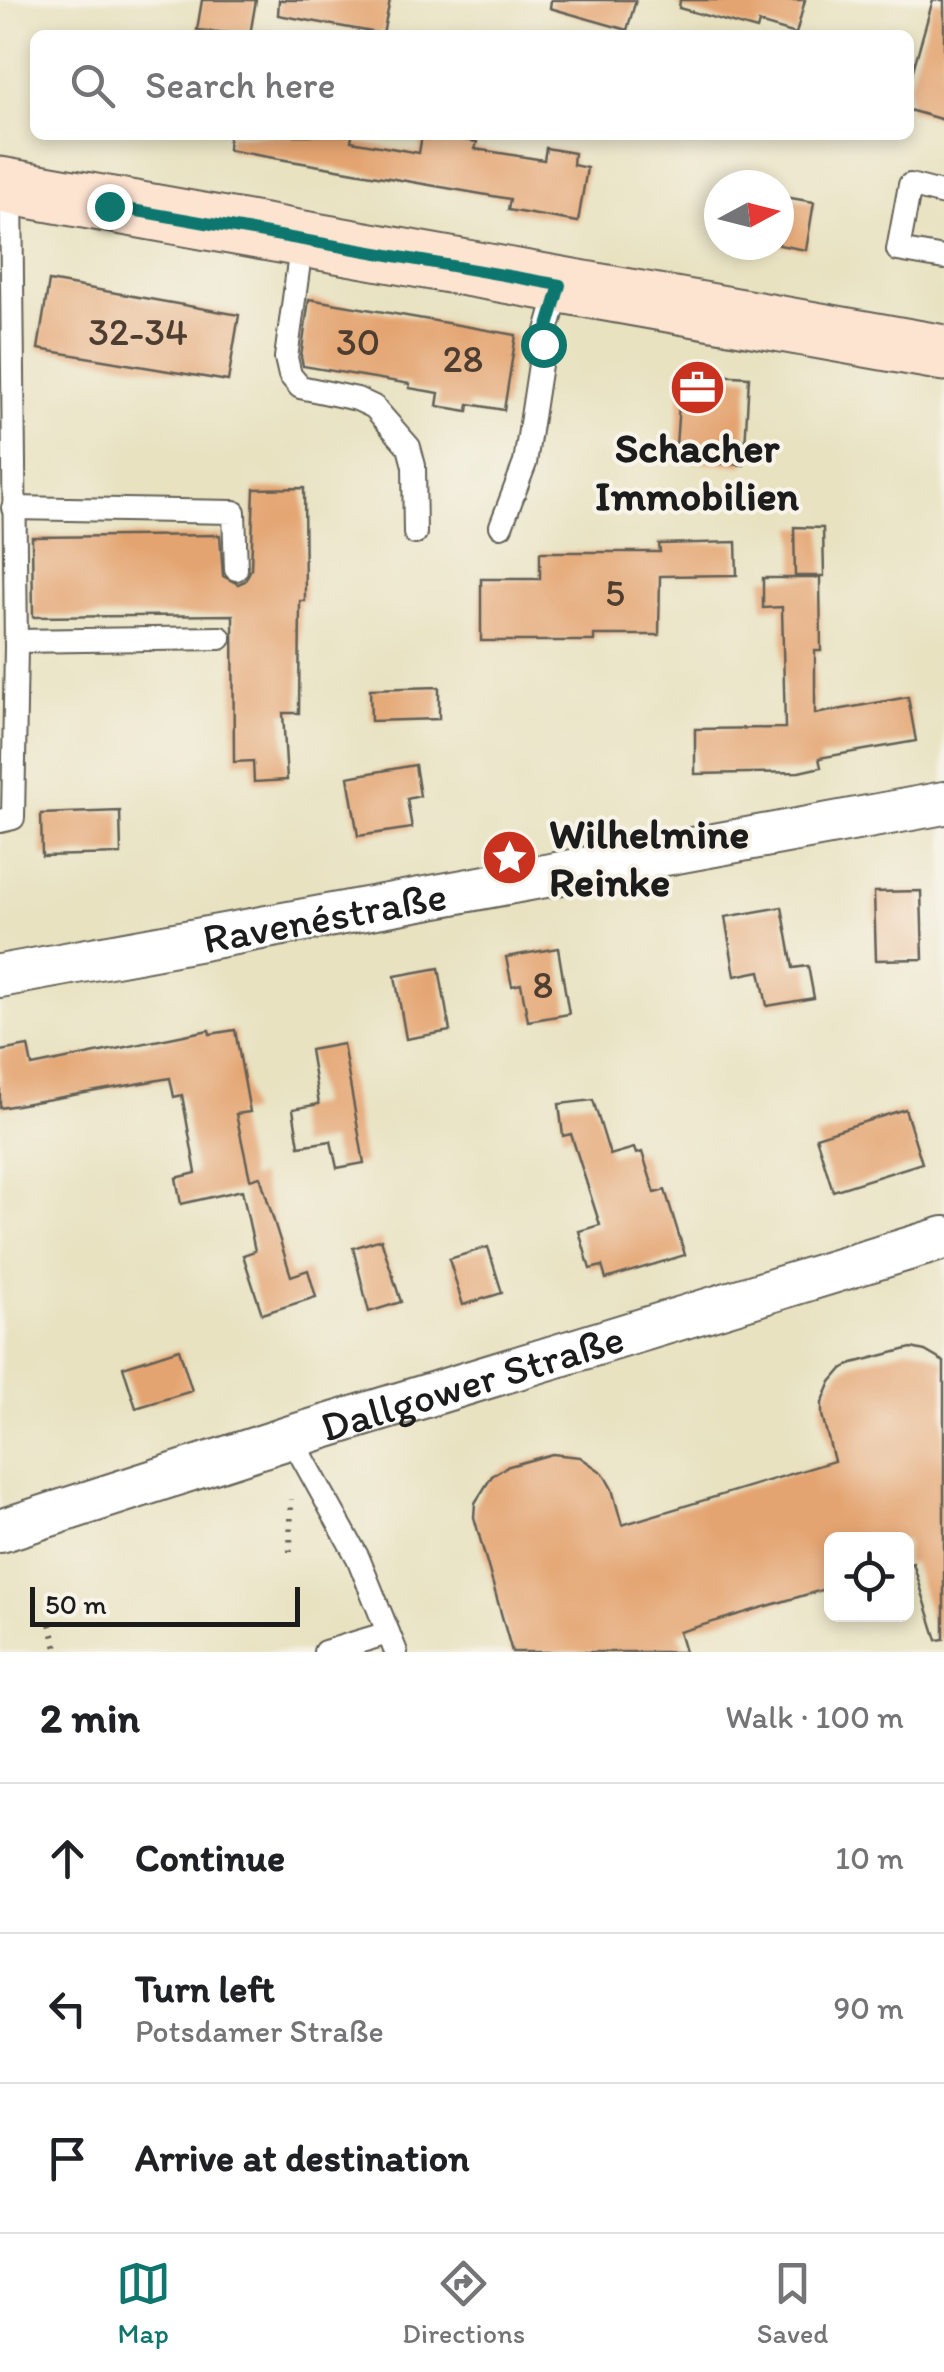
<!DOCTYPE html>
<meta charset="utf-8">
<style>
body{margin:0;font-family:Itim,sans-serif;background:#f2f2f2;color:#202124}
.controls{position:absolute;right:30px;bottom:30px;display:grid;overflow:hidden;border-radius:15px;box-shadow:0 5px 15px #0003}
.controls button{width:90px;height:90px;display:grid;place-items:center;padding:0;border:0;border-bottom:2px solid #e0e0e0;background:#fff;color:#202124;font:50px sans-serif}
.compass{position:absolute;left:704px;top:170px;width:90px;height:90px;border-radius:50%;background:#fff;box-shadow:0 5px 15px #0003;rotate:83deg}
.scale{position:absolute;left:30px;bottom:25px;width:270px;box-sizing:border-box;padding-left:10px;border:5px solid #1c1c1c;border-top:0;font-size:28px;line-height:35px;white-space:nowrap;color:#1c1c1c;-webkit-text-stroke:8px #f7f3e8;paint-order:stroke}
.stop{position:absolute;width:30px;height:30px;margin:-22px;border:8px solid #0f766e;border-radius:50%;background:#fff}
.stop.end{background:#0f766e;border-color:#fff;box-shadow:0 2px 10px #0008}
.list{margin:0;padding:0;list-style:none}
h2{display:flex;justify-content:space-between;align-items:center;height:130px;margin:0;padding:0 40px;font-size:42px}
h2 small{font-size:32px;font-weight:400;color:#757577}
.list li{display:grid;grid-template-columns:65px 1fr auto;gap:30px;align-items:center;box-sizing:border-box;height:150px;padding:0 40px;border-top:2px solid #e0e0e0}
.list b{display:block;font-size:38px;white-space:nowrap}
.list p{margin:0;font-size:32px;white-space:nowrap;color:#757577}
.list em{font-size:32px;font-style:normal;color:#757577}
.icon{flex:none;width:55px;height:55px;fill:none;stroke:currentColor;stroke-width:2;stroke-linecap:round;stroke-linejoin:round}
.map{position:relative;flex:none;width:944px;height:1652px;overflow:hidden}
.search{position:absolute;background:#fff;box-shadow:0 5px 15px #0003;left:30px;right:30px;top:30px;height:110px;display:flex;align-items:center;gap:25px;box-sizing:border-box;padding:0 35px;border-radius:15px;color:#757577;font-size:38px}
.sheet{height:580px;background:#fff}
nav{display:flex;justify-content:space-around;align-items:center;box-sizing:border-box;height:140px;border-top:2px solid #e0e0e0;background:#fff;font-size:28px;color:#757577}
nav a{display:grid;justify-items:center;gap:5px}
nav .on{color:#0f766e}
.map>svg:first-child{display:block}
.building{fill:#e4a471}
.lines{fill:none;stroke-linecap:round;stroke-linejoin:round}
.lane-casing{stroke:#636156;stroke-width:26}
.street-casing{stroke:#636156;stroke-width:46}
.secondary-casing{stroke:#636156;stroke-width:59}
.path{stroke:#636156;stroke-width:6;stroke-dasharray:2.5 8;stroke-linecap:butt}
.lane{stroke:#fff;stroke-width:22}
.street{stroke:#fff;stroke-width:42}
.secondary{stroke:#fde4d1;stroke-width:55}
.route{stroke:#0f766e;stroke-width:12}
.labels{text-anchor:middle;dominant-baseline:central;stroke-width:8;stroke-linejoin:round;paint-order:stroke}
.number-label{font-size:38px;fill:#4e3e31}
.poi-label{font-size:42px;font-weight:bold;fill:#1c1c1c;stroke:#f7f3e8}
.street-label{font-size:42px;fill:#1c1c1c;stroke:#f7f3e8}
</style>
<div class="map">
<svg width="944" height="1652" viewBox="0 0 944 1652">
<rect width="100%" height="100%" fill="#f7f3e8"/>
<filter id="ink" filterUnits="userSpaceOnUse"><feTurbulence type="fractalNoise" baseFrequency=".01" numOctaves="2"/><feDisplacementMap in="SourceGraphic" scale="20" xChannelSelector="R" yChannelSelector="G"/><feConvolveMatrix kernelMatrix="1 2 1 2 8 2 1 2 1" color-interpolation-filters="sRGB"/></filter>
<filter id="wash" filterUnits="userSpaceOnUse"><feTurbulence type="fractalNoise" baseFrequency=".0048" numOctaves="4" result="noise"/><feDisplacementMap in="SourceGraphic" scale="40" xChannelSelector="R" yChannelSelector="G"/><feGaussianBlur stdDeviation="2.25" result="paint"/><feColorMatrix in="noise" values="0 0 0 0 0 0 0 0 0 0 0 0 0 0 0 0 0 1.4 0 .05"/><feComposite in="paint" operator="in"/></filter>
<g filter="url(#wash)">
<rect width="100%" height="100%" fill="#e8e2c1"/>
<g id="blocks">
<!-- building -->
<g class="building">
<polygon points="202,0 256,0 250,35 197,30"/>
<polygon points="279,0 390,0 383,34 278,15"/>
<polygon points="551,0 636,0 627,30 550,8"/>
<polygon points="680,0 805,0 796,34 759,23 757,30 679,8"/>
<polygon points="933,0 944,0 944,120 909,110 909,84"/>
<polygon points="229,135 352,135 351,141 419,153 422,135 437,135 477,142 475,149 544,160 546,148 574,153 573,165 587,168 578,222 508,210 510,199 228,150"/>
<polygon points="779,196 814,202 806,250 779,245"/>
<polygon points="49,281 239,315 228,381 38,349"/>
<polygon points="309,299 516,335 504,410 469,404 468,411 437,406 439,393 409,388 410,384 303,366 301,357"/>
<polygon points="681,373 749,377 744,465 675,461"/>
<polygon points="304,488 305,601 300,601 299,713 283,713 287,780 254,782 253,761 234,762 233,615 33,617 32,537 220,535 223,576 238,584 245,581 251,569 254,489"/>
<polygon points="794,527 823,528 824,576 795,576"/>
<polygon points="736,542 737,575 660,576 659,635 594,635 594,641 481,641 481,579 540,579 540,552 660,552 659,544"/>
<polygon points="763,578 820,578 821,651 815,651 815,714 908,697 916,741 819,758 821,767 799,772 695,774 695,729 785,728 782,607 763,608"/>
<polygon points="439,687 439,719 371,721 370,689"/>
<polygon points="415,765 420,796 407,799 412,828 358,836 348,777"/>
<polygon points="120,811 121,854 42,856 41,814"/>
<polygon points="921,891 923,959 876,960 874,892"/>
<polygon points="782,907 793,968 808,966 814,998 767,1006 760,971 735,976 725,917"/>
<polygon points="558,948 569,1014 528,1021 521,984 512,986 506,957"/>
<polygon points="439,968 450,1031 406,1039 395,976"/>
<polygon points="209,1030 210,1034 235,1030 250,1112 236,1114 250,1179 260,1176 291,1276 308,1270 316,1297 262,1314 243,1255 255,1251 242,1190 181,1204 176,1178 196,1173 182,1095 174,1097 170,1078 0,1108 0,1051 28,1046 32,1066"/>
<polygon points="343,1044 364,1163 337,1168 331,1141 299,1146 293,1109 319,1104 310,1050"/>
<polygon points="593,1100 610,1155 634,1148 636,1154 642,1152 655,1193 665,1190 685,1255 606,1279 602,1266 590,1269 579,1231 600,1225 571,1134 563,1136 559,1104"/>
<polygon points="905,1109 922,1163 833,1191 816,1137"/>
<polygon points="381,1239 401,1302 369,1312 353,1248"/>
<polygon points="488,1247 502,1293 463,1305 449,1259"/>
<polygon points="911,1348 925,1351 944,1362 944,1639 937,1640 913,1563 906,1565 906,1540 832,1540 832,1587 679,1632 685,1652 512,1652 474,1517 475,1503 492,1476 506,1467 552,1454 580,1457 603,1473 612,1489 622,1525 834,1461 822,1415 822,1403 831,1382 842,1369 853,1363"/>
<polygon points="179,1349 192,1391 136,1408 123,1367"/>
</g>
</g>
</g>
<g filter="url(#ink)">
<use href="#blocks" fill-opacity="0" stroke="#636156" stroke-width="2.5"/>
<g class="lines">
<defs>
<g id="lane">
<polyline points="944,194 910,185 898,250 944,258"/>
<polyline points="302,240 286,358 290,375 300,387 357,399 374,407 409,447 414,466 415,533"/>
<polyline points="13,508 234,512 236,569"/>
<polyline points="501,526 525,463 543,345 560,285"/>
<polyline points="16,641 220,638"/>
<polyline points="0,821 13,818 16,647 11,187"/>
<polyline points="291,1437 358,1558 396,1652"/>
<polyline points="325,1652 388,1633"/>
</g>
<g id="street">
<path id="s1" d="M0 976 944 803"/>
<path id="s2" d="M0 1531 291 1437 944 1238"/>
</g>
<polyline id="secondary" points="0,185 944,353"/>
</defs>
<!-- lane casing -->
<use href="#lane" class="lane-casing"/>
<!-- street casing -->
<use href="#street" class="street-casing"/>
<!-- secondary casing -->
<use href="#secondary" class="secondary-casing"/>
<!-- path -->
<g class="path">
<polyline points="290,1552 291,1499"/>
<polyline points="50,1624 58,1652"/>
</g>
<!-- lane -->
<use href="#lane" class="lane"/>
<!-- street -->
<use href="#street" class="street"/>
<!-- secondary -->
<use href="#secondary" class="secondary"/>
</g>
</g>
<g class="lines" filter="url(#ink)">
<!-- route -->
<polyline class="route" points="109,206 560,285 543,344"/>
</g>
<!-- icons -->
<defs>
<symbol id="office-disc" viewBox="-11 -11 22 22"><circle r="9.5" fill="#c8321e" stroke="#f7f3e8"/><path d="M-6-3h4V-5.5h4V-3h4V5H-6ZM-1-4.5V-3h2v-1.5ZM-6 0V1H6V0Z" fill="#fff"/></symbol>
<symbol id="sight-disc" viewBox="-11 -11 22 22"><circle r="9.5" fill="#c8321e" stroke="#f7f3e8"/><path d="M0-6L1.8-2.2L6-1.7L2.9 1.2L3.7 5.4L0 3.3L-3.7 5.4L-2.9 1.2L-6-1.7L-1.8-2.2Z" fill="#fff"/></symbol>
</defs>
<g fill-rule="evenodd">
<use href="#office-disc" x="666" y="356" width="63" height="63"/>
<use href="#sight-disc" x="478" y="826" width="63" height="63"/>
</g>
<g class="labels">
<!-- number labels -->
<g class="number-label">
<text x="138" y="332">32-34</text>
<text x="358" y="342">30</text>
<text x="463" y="359">28</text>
<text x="615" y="593">5</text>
<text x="543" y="985">8</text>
</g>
<!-- poi labels -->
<g class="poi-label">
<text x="697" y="447">Schacher<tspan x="697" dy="48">Immobilien</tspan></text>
<text x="549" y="833" text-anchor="start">Wilhelmine<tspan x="549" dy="48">Reinke</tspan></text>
</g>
<!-- street labels -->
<g class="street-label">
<text stroke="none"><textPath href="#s1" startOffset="330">Ravenéstraße</textPath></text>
<text stroke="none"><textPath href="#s2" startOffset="495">Dallgower Straße</textPath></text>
</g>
</g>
</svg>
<div class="controls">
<button><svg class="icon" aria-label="locate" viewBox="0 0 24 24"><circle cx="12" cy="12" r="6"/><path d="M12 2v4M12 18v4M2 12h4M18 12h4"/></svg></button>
</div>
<svg class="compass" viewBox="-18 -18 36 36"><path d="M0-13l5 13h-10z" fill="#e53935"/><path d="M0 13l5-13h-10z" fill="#757577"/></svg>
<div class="scale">50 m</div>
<div class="stop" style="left:543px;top:344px"></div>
<div class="stop end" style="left:109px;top:206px"></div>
<div class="search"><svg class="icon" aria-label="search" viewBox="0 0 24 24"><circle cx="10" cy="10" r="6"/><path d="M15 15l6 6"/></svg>Search here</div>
</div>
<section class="sheet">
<h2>2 min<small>Walk · 100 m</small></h2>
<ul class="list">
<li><svg class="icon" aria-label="ahead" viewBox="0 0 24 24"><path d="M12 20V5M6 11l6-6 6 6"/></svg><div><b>Continue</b></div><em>10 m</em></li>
<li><svg class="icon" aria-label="left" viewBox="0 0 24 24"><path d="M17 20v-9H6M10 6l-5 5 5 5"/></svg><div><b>Turn left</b><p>Potsdamer Straße</p></div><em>90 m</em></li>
<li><svg class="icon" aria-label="arrive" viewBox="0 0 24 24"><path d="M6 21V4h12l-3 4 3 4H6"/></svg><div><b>Arrive at destination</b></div></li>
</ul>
</section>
<nav>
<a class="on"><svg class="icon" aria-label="map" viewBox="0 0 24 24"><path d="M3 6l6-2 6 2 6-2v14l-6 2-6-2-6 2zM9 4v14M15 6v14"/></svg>Map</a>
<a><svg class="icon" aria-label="directions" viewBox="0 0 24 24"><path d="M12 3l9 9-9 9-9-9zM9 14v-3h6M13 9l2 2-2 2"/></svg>Directions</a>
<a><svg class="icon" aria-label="saved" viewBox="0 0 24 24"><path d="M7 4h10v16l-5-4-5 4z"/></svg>Saved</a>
</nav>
